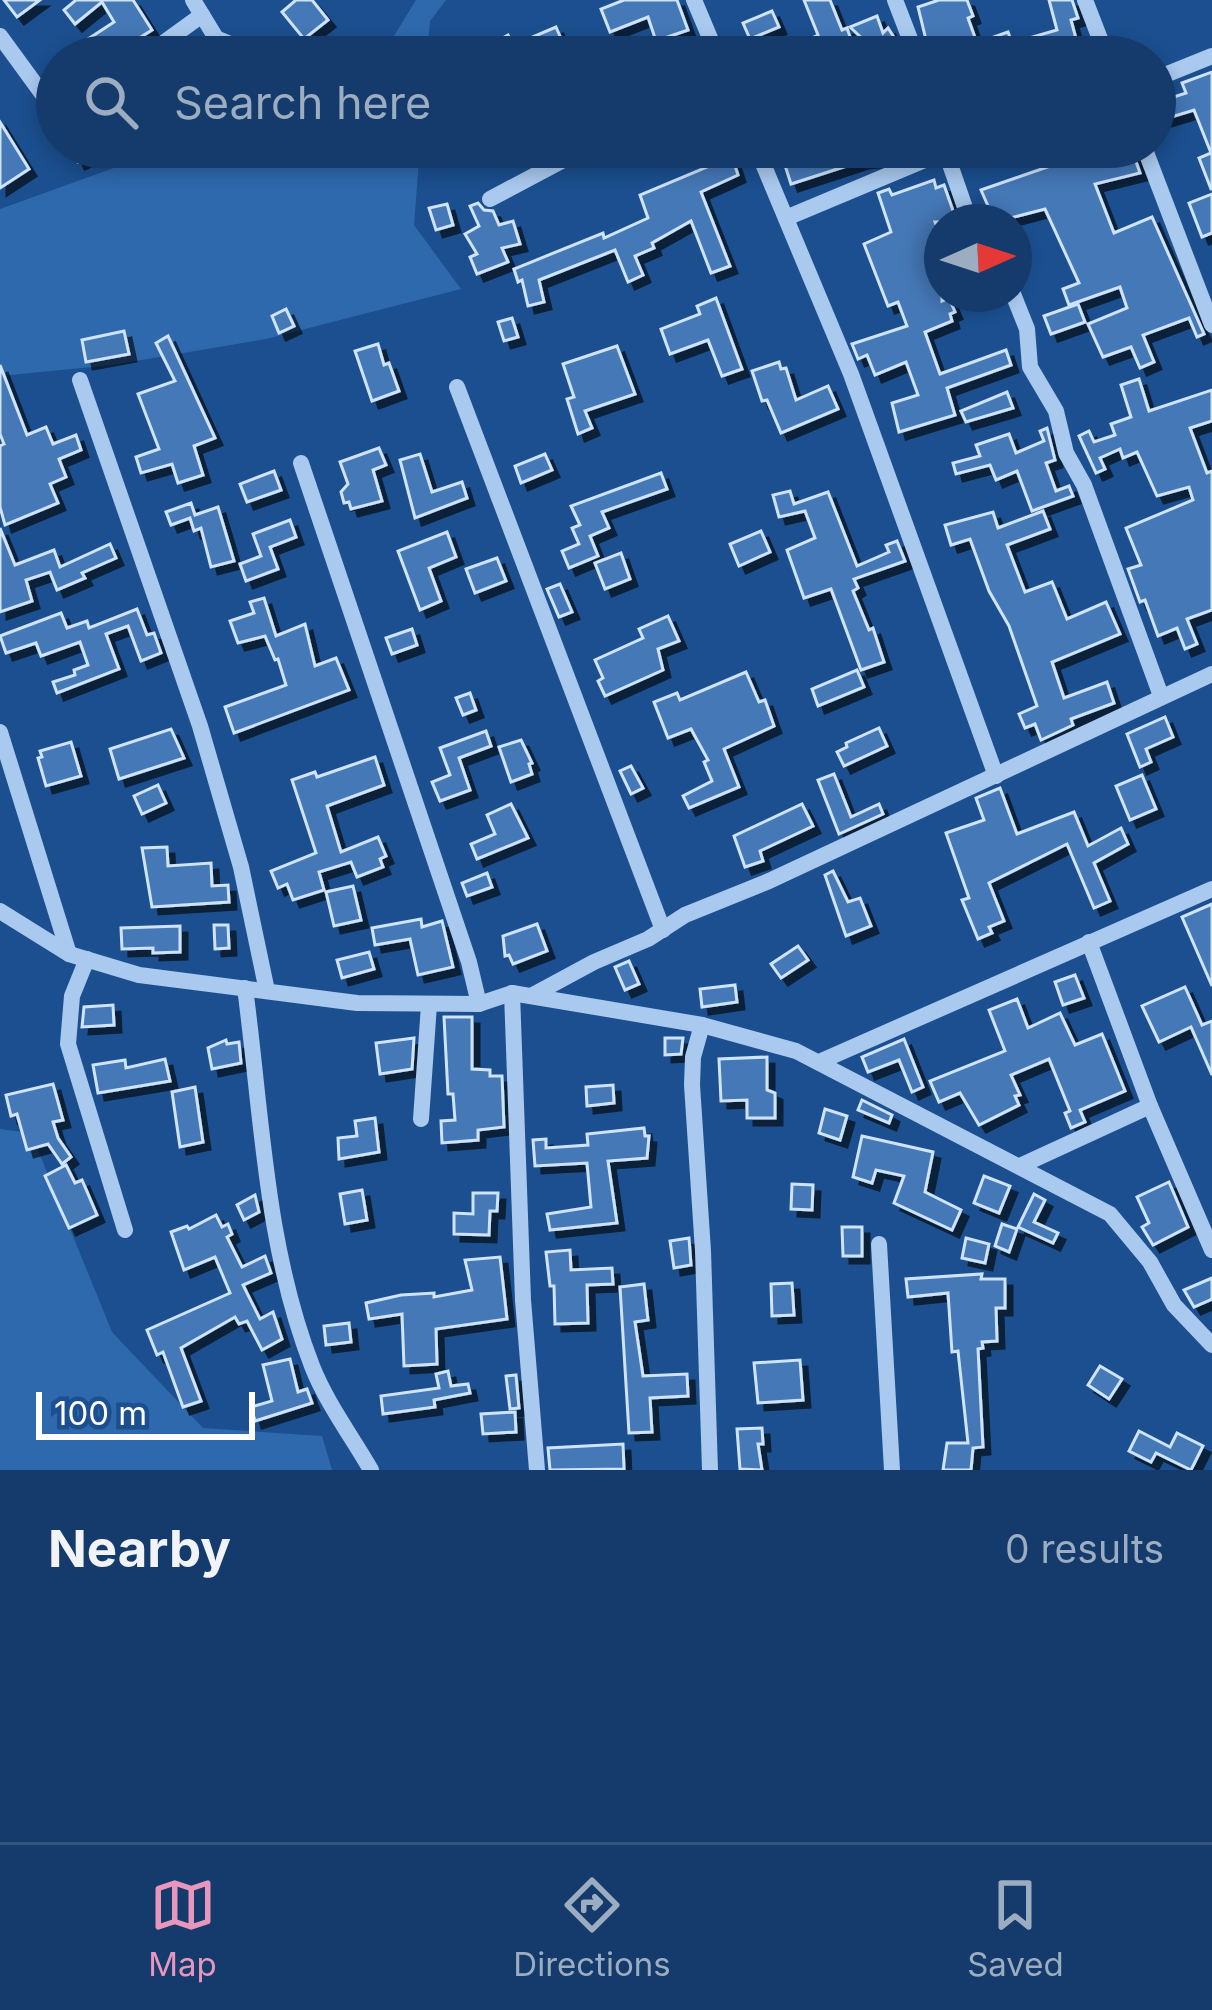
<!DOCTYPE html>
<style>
body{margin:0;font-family:Inter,sans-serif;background:#214673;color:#f1f3f6}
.compass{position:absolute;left:924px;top:204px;width:108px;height:108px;border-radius:50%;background:#143b6b;box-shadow:0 6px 18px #0003;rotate:87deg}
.scale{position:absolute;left:36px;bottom:30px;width:219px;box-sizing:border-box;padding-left:12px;border:6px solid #fff;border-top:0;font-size:33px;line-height:42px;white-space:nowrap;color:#fff;-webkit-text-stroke:9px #1b4f8f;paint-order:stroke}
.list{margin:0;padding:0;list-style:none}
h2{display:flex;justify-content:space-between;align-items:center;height:156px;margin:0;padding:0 48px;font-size:51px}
h2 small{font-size:39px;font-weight:400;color:#9dadc1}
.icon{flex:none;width:66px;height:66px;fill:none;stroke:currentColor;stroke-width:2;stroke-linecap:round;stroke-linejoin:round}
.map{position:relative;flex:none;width:1212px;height:1470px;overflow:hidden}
.search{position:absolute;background:#143b6b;box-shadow:0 6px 18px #0003;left:36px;right:36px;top:36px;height:132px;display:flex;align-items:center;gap:30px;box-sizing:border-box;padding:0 42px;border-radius:66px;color:#9dadc1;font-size:45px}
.sheet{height:372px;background:#143b6b}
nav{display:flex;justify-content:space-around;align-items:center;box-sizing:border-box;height:168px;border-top:3px solid #33557e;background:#143b6b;font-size:33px;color:#9dadc1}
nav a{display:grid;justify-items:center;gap:6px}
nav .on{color:#e797bd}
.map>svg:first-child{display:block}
.green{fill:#2e69ad}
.building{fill:#4478b7;stroke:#cfe3fa;stroke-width:3;filter:url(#shadow)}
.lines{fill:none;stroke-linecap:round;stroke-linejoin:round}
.minor{stroke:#a9c9ee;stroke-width:16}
</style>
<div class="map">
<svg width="1212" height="1470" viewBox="0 0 1212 1470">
<defs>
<filter id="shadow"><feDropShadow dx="7" dy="7" stdDeviation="0" flood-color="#0009"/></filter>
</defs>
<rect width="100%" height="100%" fill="#1b4f8f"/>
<!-- green -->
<g class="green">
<polygon points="416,0 446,0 430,21 427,57 381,57"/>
<polygon points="172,147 420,147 414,225 461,289 266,339 112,365 0,376 0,209"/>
<polygon points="0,1129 31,1133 112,1332 203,1428 322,1436 332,1470 0,1470"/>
</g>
<!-- building -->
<g class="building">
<polygon points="4,0 40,0 17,17"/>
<polygon points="76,0 133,0 152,30 123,48 129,57 87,57 79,45 114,22 102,2 75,24 64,10"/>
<polygon points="296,0 312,0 328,20 304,39 282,12"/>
<polygon points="624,0 677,0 688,30 656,41 648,17 610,32 601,9"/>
<polygon points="804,0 830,0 842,30 847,28 857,57 801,57 799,44 818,35"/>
<polygon points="939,0 967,0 973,16 968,18 977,43 1008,32 1012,43 1057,30 1049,0 1072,0 1078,18 1071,20 1078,46 1040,57 953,57 949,47 930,56 918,7"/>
<polygon points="772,11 779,27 750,39 743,23"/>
<polygon points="877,16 883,33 888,28 897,42 882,57 850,27"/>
<polygon points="556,27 569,57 468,57 508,35 514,45"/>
<polygon points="1212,72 1212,189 1211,189 1199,158 1211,153 1194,110 1155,122 1155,103 1186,93 1182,83"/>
<polygon points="0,122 29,169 0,188"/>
<polygon points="71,147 109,147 78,162"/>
<polygon points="705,147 729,147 738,175 701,192 730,266 711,273 691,221 652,243 654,248 635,256 643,275 628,282 615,250 539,280 544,302 528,306 522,280 518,282 514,269 603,233 604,238 648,218 640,195 712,165"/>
<polygon points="811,147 881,147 885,159 862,161 791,184 782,156"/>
<polygon points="1078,147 1082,164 1132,158 1128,147 1131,147 1140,173 1095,184 1114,233 1152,217 1204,334 1197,337 1189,318 1143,335 1154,362 1140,368 1131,347 1103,357 1088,324 1127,308 1120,287 1069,305 1063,289 1079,283 1045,209 995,222 981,190 1059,163 1057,153"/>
<polygon points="934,180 936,188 944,185 957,222 935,222 942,240 942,301 949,298 955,312 950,314 952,321 925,332 940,374 1006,350 1011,365 947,388 955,415 899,432 892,403 918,395 906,362 875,375 867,355 858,359 852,344 907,326 898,302 888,306 864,244 891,232 878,193 889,189 892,195"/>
<polygon points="1212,194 1212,233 1202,237 1189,203"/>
<polygon points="478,203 484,210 493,211 499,225 513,221 520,244 502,248 508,262 477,274 470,257 477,254 465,234 479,226 470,206"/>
<polygon points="447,204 453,225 436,230 429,208"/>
<polygon points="716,298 742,369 722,376 708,340 670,354 661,329 700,314 697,306"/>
<polygon points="1078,304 1085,322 1051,334 1044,316"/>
<polygon points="286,309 294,326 279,333 272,316"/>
<polygon points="512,318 518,337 504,341 498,322"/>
<polygon points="124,331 129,354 86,362 82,340"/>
<polygon points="168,336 215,438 194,446 203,475 178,483 172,464 141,473 136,457 159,449 138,394 175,381 156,343"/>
<polygon points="378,344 384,365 389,363 399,391 372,401 355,351"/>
<polygon points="617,346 635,394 585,411 592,428 578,434 567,399 574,397 563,364"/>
<polygon points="779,362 781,369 786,368 796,400 828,386 838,409 781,433 767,400 762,401 752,371"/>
<polygon points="0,365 27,435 46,427 53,444 76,435 81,450 59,459 66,477 50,484 58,503 5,525 0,507 0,446 4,444 0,434"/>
<polygon points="1139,379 1149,411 1212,390 1212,421 1190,428 1207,473 1212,471 1212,610 1187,619 1197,644 1185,649 1177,628 1158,636 1145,600 1140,602 1128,569 1141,565 1126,528 1193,500 1189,487 1157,496 1137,452 1123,458 1120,449 1100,458 1105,469 1096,473 1079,436 1089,431 1094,442 1115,435 1111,424 1131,417 1121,385"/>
<polygon points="1007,392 1013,408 966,422 961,411"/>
<polygon points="1047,428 1055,460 1046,463 1056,491 1069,486 1073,496 1032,511 1017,471 996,480 990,465 956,474 953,463 980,456 976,445 1009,434 1016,453 1044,441 1040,431"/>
<polygon points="379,448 386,465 373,470 382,501 351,509 349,502 344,503 341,492 348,484 340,462"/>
<polygon points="420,454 432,492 462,482 467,498 415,518 400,460"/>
<polygon points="545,454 552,470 521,483 515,466"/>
<polygon points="274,471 281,490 247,502 240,484"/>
<polygon points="661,473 667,489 602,512 609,528 590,536 598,556 569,568 562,551 579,544 572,528 580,525 571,506"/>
<polygon points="790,491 794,504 828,492 857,566 889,552 886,545 897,541 905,561 854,579 858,588 853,591 869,630 873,628 884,662 861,670 831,589 804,598 787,550 815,538 805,511 779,517 773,495"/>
<polygon points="191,503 195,515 218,507 234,561 211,567 201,528 194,531 190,518 171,525 166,512"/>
<polygon points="1043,511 1050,529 1007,545 1025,592 1052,582 1067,619 1106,602 1120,634 1052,662 1064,698 1107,682 1114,703 1071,719 1073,725 1041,740 1035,724 1025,728 1019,714 1037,706 1009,626 989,591 970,539 951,545 945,525 993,512 998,528"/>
<polygon points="290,520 296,537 270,547 278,569 246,581 240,564 261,556 253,534"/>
<polygon points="0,528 15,565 54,550 60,567 110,544 116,558 82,573 85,578 57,590 50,572 26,580 32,601 0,612"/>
<polygon points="761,531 770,552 739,566 730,544"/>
<polygon points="447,532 456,557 429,568 441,601 420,610 398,551"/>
<polygon points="621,553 630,579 605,589 595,563"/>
<polygon points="497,558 506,581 475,593 466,569"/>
<polygon points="560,584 572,612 559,617 547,589"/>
<polygon points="264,598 276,636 305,624 315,666 336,658 349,690 234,733 225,707 286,685 278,659 275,660 265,636 238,643 230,621 254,613 250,602"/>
<polygon points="137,609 147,635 154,633 161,653 141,661 128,626 106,634 119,669 57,693 53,682 75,675 74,670 88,665 80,642 41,656 36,643 6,653 0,636 61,613 67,628 87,621 89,628"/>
<polygon points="668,616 679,641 658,649 663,670 605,696 598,681 603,678 595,660 643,638 639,629"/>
<polygon points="412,629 417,645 392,654 386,638"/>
<polygon points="857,670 864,687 818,706 812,689"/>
<polygon points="746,672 759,702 765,700 774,726 724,749 739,787 689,808 683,796 712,781 704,762 708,760 691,729 668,738 654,702 677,693 680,700"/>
<polygon points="470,693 476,710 463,715 456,698"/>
<polygon points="1165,717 1173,737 1146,749 1151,762 1140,767 1127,734"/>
<polygon points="879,728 887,746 844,766 837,752 847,747 846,743"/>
<polygon points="171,729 184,758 119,779 110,749"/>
<polygon points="486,731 491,746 459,758 470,790 440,801 432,782 450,775 440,748"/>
<polygon points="521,740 532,763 529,764 532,774 511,782 499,747"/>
<polygon points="71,742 81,776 46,786 38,758 42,757 40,751"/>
<polygon points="375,757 384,785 327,806 341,852 378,837 386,856 380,859 383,867 357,877 351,862 319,872 324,890 293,900 287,884 278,888 271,871 316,853 292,780 315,772 317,777"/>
<polygon points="631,766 643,788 631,794 620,771"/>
<polygon points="834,774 851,817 879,804 883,814 839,834 818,780"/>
<polygon points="1142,775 1156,809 1130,820 1116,786"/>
<polygon points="158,785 166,803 142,814 134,796"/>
<polygon points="1000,788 1017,834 1074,812 1088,846 1121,828 1128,844 1094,863 1110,901 1094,908 1067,844 989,883 1004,921 989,927 992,933 978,939 962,900 969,898 946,833 984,820 976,798"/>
<polygon points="511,804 528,838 477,859 471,844 495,834 487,815"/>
<polygon points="802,804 813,826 760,851 763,861 745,867 734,836"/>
<polygon points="167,847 168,866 211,863 212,886 228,885 229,902 152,907 142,848"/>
<polygon points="833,871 848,902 860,898 871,926 846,936 825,875"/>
<polygon points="487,873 492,887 467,896 462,883"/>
<polygon points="353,886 361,920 334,926 326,892"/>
<polygon points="1212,904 1212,986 1182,917"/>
<polygon points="421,919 422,927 442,921 453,967 418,975 410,939 375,945 372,928"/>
<polygon points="537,924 547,951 513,964 509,955 505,956 503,936"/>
<polygon points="214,925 228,925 229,948 215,949"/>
<polygon points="180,926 180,952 153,953 153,948 122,949 121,928"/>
<polygon points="798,946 808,960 781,978 771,964"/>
<polygon points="369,952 374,969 342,978 337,960"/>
<polygon points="629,961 639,984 625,990 615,967"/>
<polygon points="1075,975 1084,998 1063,1005 1055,982"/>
<polygon points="735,985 737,1002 702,1007 700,989"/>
<polygon points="1185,987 1202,1025 1212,1021 1212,1075 1191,1027 1159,1042 1142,1006"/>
<polygon points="1017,999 1028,1028 1060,1013 1075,1045 1102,1034 1125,1091 1080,1110 1085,1122 1071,1128 1065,1113 1070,1111 1049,1059 1011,1075 1020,1095 1015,1096 1019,1105 979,1125 960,1093 939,1102 930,1081 1005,1051 989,1010"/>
<polygon points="113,1005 114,1025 82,1027 84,1007"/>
<polygon points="444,1017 472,1017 472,1069 490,1070 490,1076 502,1076 504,1127 478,1130 478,1140 442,1143 441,1121 455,1120 453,1094 448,1094"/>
<polygon points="414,1038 412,1069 380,1074 376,1043"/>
<polygon points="665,1038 683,1038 681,1054 665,1055"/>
<polygon points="904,1039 923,1087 912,1092 899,1060 868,1072 862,1057"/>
<polygon points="226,1040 227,1044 239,1042 241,1063 212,1069 208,1048"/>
<polygon points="767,1057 767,1090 775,1093 775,1118 747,1118 747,1100 721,1101 719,1059"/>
<polygon points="165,1059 170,1081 98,1093 93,1065 125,1060 126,1068"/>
<polygon points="53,1084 63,1120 53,1122 58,1138 71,1157 62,1164 48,1144 27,1150 17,1114 11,1116 6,1095"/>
<polygon points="613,1085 614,1103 587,1106 586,1087"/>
<polygon points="195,1087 203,1142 180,1147 172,1092"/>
<polygon points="862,1100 892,1115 889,1123 858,1110"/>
<polygon points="825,1109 847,1116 840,1140 819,1133"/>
<polygon points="375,1118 379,1152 339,1159 338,1138 357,1136 355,1121"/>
<polygon points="644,1128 645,1136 649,1136 647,1158 608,1161 617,1223 550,1230 547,1214 591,1207 587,1163 535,1166 533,1140 546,1139 546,1148 588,1145 587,1134"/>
<polygon points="862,1136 933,1152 925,1192 961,1210 952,1230 894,1203 904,1176 876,1170 872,1183 853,1177"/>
<polygon points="66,1165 75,1183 82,1180 97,1215 69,1228 45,1176"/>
<polygon points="984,1176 1010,1186 999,1213 974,1203"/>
<polygon points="1169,1182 1188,1227 1153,1245 1142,1227 1149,1223 1137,1197"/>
<polygon points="792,1184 813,1185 812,1210 791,1209"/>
<polygon points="362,1190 367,1220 345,1224 340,1194"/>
<polygon points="473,1193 498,1193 497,1211 490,1211 489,1235 454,1234 454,1213 473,1214"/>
<polygon points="1034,1194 1045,1200 1034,1222 1058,1233 1053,1243 1018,1227"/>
<polygon points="255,1195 259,1212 244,1220 237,1205"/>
<polygon points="216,1215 222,1227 228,1224 232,1234 227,1237 242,1267 265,1256 271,1273 243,1285 260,1319 273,1312 282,1339 262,1350 247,1321 239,1324 235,1317 181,1348 201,1401 183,1407 163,1352 157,1355 147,1330 230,1293 215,1257 184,1270 171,1232 187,1226 189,1229"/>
<polygon points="1002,1224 1017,1229 1009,1252 995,1246"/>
<polygon points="842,1227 862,1227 862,1256 843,1256"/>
<polygon points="689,1238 691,1265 674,1268 670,1241"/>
<polygon points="966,1238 989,1244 985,1263 962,1258"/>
<polygon points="570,1250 571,1270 612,1268 613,1284 587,1285 588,1323 555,1324 554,1286 550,1286 546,1252"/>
<polygon points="500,1257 507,1319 436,1329 437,1364 404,1366 402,1314 369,1319 366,1303 401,1295 434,1293 434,1297 472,1290 465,1260"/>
<polygon points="982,1274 981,1279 1005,1279 1005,1308 996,1308 997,1341 982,1342 983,1348 978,1349 983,1447 973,1448 971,1470 943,1470 947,1443 968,1443 958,1351 952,1352 948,1293 908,1297 906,1279"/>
<polygon points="1212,1278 1212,1299 1194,1307 1184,1290"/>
<polygon points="792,1283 794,1315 772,1316 771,1284"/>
<polygon points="644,1284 648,1320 635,1322 643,1376 687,1374 688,1396 650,1398 652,1432 629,1433 620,1287"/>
<polygon points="349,1323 351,1342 326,1345 324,1326"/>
<polygon points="290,1359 298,1392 307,1389 312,1403 255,1421 251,1407 272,1401 263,1365"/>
<polygon points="800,1360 803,1400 758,1403 754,1363"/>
<polygon points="1100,1366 1122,1379 1109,1399 1088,1385"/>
<polygon points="448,1371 451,1386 468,1384 470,1393 434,1400 435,1407 383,1414 381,1396 439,1388 436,1374"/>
<polygon points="516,1375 519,1408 510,1409 506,1376"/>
<polygon points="515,1412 516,1432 483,1434 481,1414"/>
<polygon points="762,1428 763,1444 758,1444 762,1470 740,1469 737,1429"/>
<polygon points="1139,1431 1170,1447 1177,1433 1203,1446 1191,1470 1156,1453 1151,1462 1129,1451"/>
<polygon points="623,1444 624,1469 550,1470 548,1448"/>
</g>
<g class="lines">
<!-- minor -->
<g class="minor">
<polyline points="193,0 216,38 261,57"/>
<polyline points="694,0 718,57"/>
<polyline points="895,0 917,57"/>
<polyline points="1085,0 1107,57"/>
<polyline points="0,36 57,114"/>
<polyline points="144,57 202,15"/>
<polyline points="778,57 789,52"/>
<polyline points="1155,79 1212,56"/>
<polyline points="756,147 851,374 996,776"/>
<polyline points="944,147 970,222"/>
<polyline points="1144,147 1212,325"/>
<polyline points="490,199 588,147"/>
<polyline points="786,218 946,151"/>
<polyline points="1013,294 1027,329 1030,367 1056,411 1066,453 1084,485 1161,696"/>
<polyline points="80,380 200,726 241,867 267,991"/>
<polyline points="457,387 663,930"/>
<polyline points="301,463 469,962 479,1004"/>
<polyline points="0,732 69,954"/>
<polyline points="0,911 69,954 139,975 357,1003 479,1004 512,993 702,1025 796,1051 1110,1214 1150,1262 1174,1305 1212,1345"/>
<polyline points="1089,942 1150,1106 1212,1250"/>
<polyline points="87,959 72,996 68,1044 125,1230"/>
<path d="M245 988C262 1115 265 1245 312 1366 326 1402 352 1437 371 1470"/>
<polyline points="512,993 523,1300 537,1470"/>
<polyline points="531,996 594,962 648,939 685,915 769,881 1212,674"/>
<polyline points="702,1025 693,1057 692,1085 703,1251 710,1470"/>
<polyline points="819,1062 1212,889"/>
<polyline points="421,1119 429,1005"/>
<polyline points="1022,1165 1150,1106"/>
<polyline points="879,1244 892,1470"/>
</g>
</g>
</svg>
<svg class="compass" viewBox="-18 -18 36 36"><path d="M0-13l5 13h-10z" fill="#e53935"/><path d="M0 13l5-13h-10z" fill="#9dadc1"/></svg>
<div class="scale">100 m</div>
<div class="search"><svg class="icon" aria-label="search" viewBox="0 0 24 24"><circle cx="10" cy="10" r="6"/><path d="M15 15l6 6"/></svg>Search here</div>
</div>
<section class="sheet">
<h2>Nearby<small>0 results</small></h2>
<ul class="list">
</ul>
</section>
<nav>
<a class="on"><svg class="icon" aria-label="map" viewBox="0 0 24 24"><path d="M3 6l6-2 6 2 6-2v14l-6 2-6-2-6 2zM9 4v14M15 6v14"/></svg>Map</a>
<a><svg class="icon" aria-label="directions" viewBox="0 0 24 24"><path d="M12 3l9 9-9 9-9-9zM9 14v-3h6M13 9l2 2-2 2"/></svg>Directions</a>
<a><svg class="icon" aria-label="saved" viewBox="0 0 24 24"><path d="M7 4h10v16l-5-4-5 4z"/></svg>Saved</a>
</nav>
